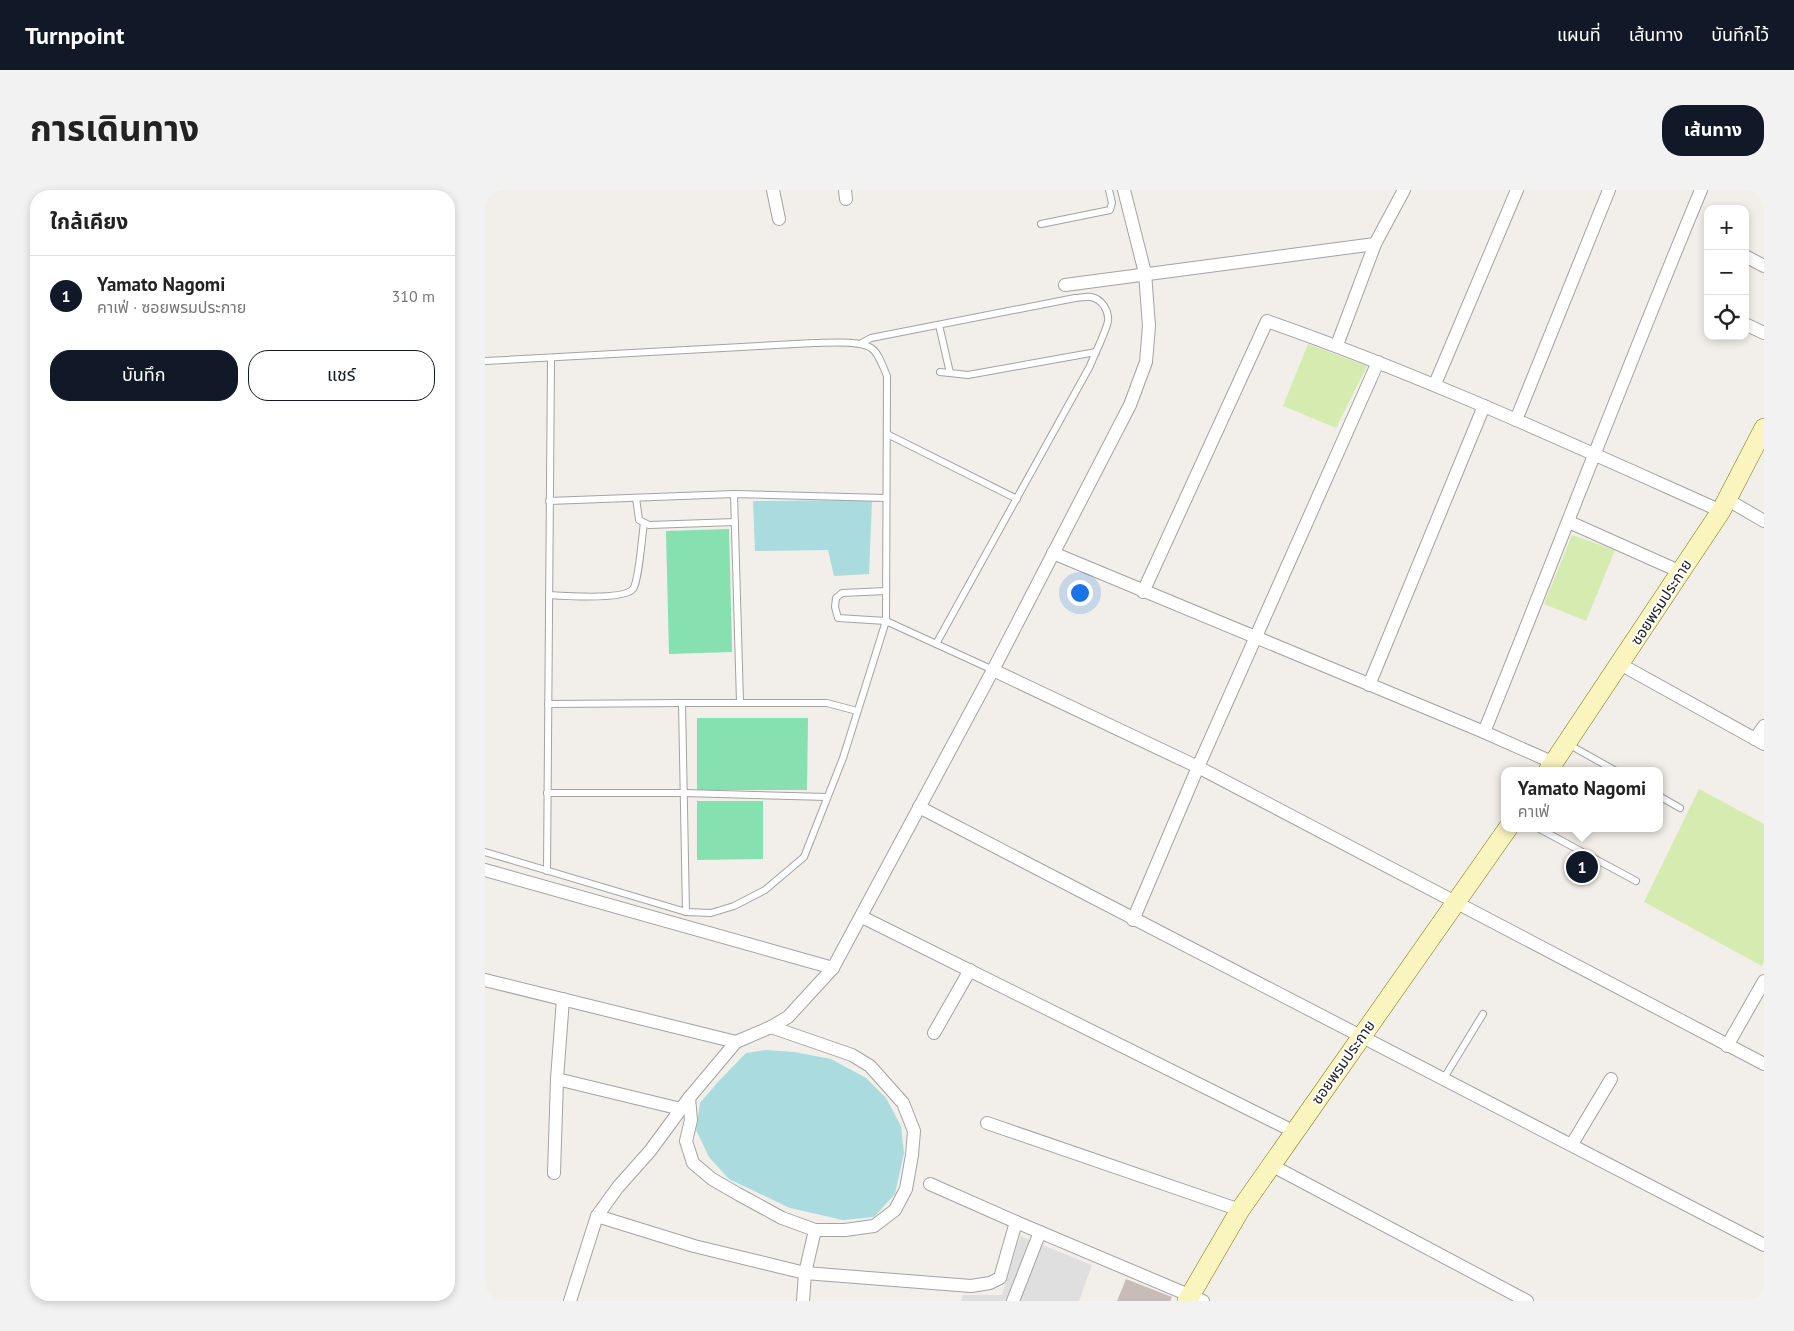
<!DOCTYPE html>
<html lang="th">
<meta charset="utf-8">
<style>
body{margin:0;font-family:"PT Sans","Noto Sans Thai",sans-serif;background:#f2f2f2;color:#222}
.controls{position:absolute;right:15px;top:15px;display:grid;overflow:hidden;border-radius:10px;box-shadow:0 2px 8px #0003}
.controls button{width:45px;height:45px;display:grid;place-items:center;padding:0;border:0;border-bottom:1px solid #e0e0e0;background:#fff;color:#222;font:25px sans-serif}
.you{position:absolute;left:594px;top:402px;width:18px;height:18px;margin:-12px;border:4px solid #fff;border-radius:50%;background:#1a73e8;box-shadow:0 0 0 8px #1a73e833}
.badge{display:grid;place-items:center;width:32px;height:32px;border-radius:50%;background:#111827;color:#fff;font-size:16px;font-weight:700}
.pin{position:absolute;translate:-50% -50%;border:2px solid #fff;box-shadow:0 1px 5px #0006}
.popup{position:absolute;left:1016px;top:577px;width:162px;height:65px;box-sizing:border-box;display:grid;place-content:center;border-radius:10px;background:#fff;filter:drop-shadow(0 1px 4px #0005);font-size:16px;white-space:nowrap;color:#767676}
.popup b{font-size:19px;color:#222}
.popup::after{content:'';position:absolute;left:50%;top:100%;margin-left:-10px;border:10px solid transparent;border-top-color:#fff}
.list{margin:0;padding:0;list-style:none}
h2{display:flex;justify-content:space-between;align-items:center;height:65px;margin:0;padding:0 20px;font-size:21px}
h2 small{font-size:16px;font-weight:400;color:#767676}
.list li{display:grid;grid-template-columns:32px 1fr auto;gap:15px;align-items:center;box-sizing:border-box;height:80px;padding:0 20px;border-top:1px solid #e0e0e0}
.list b{display:block;font-size:19px;white-space:nowrap}
.list p{margin:0;font-size:16px;white-space:nowrap;color:#767676}
.list em{font-size:16px;font-style:normal;color:#767676}
.actions{display:flex;gap:10px;padding:15px 20px}
.actions a{flex:1;padding:11px 0;border:1px solid #111827;border-radius:20px;text-align:center;font-size:18px;color:#111827}
.actions .main{background:#111827;color:#fff}
.icon{flex:none;width:28px;height:28px;fill:none;stroke:currentColor;stroke-width:2;stroke-linecap:round;stroke-linejoin:round}
.map{position:relative;flex:none;width:1279px;height:1111px;overflow:hidden;border-radius:20px}
header{display:flex;align-items:center;gap:30px;box-sizing:border-box;height:70px;padding:0 25px;background:#111827;color:#fff}
header strong{font-size:24px}
nav{display:flex;gap:28px;margin-inline-start:auto;font-size:18px}
.intro{display:flex;align-items:center;justify-content:space-between;box-sizing:border-box;height:120px;padding:0 30px}
h1{margin:0;font-size:35px}
.button{padding:12px 22px;border-radius:20px;background:#111827;color:#fff;font-size:18px;font-weight:700}
main{display:flex;gap:30px;padding:0 30px}
aside{flex:1;background:#fff;border-radius:20px;box-shadow:0 2px 8px #0003}
.map>svg:first-child{display:block}
.residential{fill:#e0dfdf}
.grass{fill:#d6ebb0}
.pitch{fill:#87e0b0}
.water{fill:#aadbdf}
.building{fill:#c7bcb8}
.lines{fill:none;stroke-linecap:round;stroke-linejoin:round}
.lane-casing{stroke:#a3a3a3;stroke-width:8}
.street-casing{stroke:#a3a3a3;stroke-width:14}
.secondary-casing{stroke:#7d7804;stroke-width:20}
.lane{stroke:#fff;stroke-width:6}
.street{stroke:#fff;stroke-width:12}
.secondary{stroke:#faf4bf;stroke-width:19}
.labels{text-anchor:middle;dominant-baseline:central;stroke-width:4;stroke-linejoin:round;paint-order:stroke}
.street-label{font-size:15px;fill:#222;stroke:#fff}
</style>
<header>
<strong>Turnpoint</strong>
<nav><a>แผนที่</a><a>เส้นทาง</a><a>บันทึกไว้</a></nav>
</header>
<div class="intro"><h1>การเดินทาง</h1><a class="button">เส้นทาง</a></div>
<main>
<aside>
<h2>ใกล้เคียง<small></small></h2>
<ul class="list">
<li><span class="badge">1</span><div><b>Yamato Nagomi</b><p>คาเฟ่ · ซอยพรมประกาย</p></div><em>310 m</em></li>
</ul>
<div class="actions"><a class="main">บันทึก</a><a>แชร์</a></div>
</aside>
<div class="map">
<svg width="1279" height="1111" viewBox="0 0 1279 1111">
<rect width="100%" height="100%" fill="#f2eee9"/>
<!-- residential -->
<polygon class="residential" points="535,1046 607,1075 594,1111 476,1111 478,1105 517,1105"/>
<!-- grass -->
<g class="grass">
<polygon points="823,154 882,176 851,238 798,216"/>
<polygon points="1087,345 1130,360 1101,431 1059,414"/>
<polygon points="1214,599 1279,634 1279,772 1277,776 1159,712"/>
</g>
<!-- pitch -->
<g class="pitch">
<polygon points="244,339 247,462 184,464 181,341"/>
<polygon points="212,528 323,528 322,600 212,600"/>
<polygon points="212,611 278,611 278,669 212,670"/>
</g>
<!-- water -->
<g class="water">
<polygon points="387,310 384,384 349,386 343,360 270,361 268,311"/>
<polygon points="281,860 309,862 346,869 381,888 401,908 416,936 419,963 410,1004 389,1027 358,1030 305,1018 244,989 224,967 211,940 215,913 233,892 261,863"/>
</g>
<!-- building -->
<polygon class="building" points="641,1089 687,1107 685,1111 632,1111"/>
<g class="lines">
<defs>
<g id="lane">
<polyline points="556,34 625,20 627,13 624,0"/>
<polyline points="454,135 465,183"/>
<path d="M375 154 386 148 590 108C595 108 602 106 606 107 617 109 624 121 623 131 621 142 609 165 605 176L451 454"/>
<path d="M0 171 329 153C343 153 375 150 386 158 394 163 398 177 402 186L401 431 358 568 319 667 280 700 249 716 226 723 201 722 0 662"/>
<polyline points="455,182 483,185 611,162"/>
<polyline points="402,244 532,309"/>
<polyline points="249,304 255,512"/>
<polyline points="151,308 154,330 164,335 250,332"/>
<polyline points="64,311 249,304 401,308"/>
<polyline points="401,401 357,403 351,408 350,417 353,428 401,431 508,480"/>
<path d="M64 405C79 406 139 410 148 399 154 391 157 345 159 333"/>
<polyline points="63,514 197,513"/>
<polyline points="1083,554 1131,581"/>
<polyline points="62,603 199,603 342,607"/>
<polyline points="1174,606 1195,618"/>
<polyline points="1053,638 1151,691"/>
<polyline points="62,681 66,168"/>
<polyline points="201,722 197,513 342,513 372,521"/>
<polyline points="959,888 998,824"/>
</g>
<g id="street">
<polyline points="288,0 294,29"/>
<polyline points="360,0 361,9"/>
<polyline points="1260,66 1279,76"/>
<polyline points="580,95 890,54"/>
<polyline points="1260,134 1279,143"/>
<polyline points="852,155 890,54 919,0"/>
<polyline points="950,194 1032,0"/>
<polyline points="1031,230 1124,0"/>
<polyline points="1243,310 1279,331"/>
<polyline points="1084,332 1196,382"/>
<polyline points="568,363 999,542 1069,573"/>
<path d="M658 402 782 131C937 185 1086 254 1236 321"/>
<polyline points="1135,474 1279,554"/>
<polyline points="508,480 713,577 1279,874"/>
<polyline points="884,495 999,216"/>
<path d="M999 542C1072 362 1141 180 1216 0"/>
<polyline points="1270,549 1279,536"/>
<path d="M434 617C715 764 998 907 1279 1055"/>
<polyline points="0,680 348,778"/>
<polyline points="377,727 810,942"/>
<polyline points="648,730 713,577 893,172"/>
<polyline points="0,790 251,852"/>
<polyline points="449,843 485,780"/>
<polyline points="1242,856 1279,791"/>
<polyline points="72,889 196,919"/>
<polyline points="204,908 206,930 201,951 208,973 227,989 253,1004 297,1028 330,1040 360,1040 389,1036 410,1020 421,999 427,965 429,941 418,913 385,876 367,865 286,837"/>
<polyline points="502,933 755,1020"/>
<polyline points="1087,954 1126,889"/>
<polyline points="786,975 1042,1111"/>
<polyline points="69,983 72,889 78,809"/>
<polyline points="445,994 531,1032"/>
<polyline points="112,1026 209,1056 320,1083 486,1096 505,1093 515,1088 531,1032 718,1111"/>
<polyline points="85,1111 112,1026 133,997 165,961 204,908 251,852 286,837 303,827 348,778 508,480 645,215 661,172 664,136 660,83 639,0"/>
<polyline points="318,1111 320,1083 330,1040"/>
<polyline points="528,1111 555,1042"/>
</g>
<g id="secondary">
<polyline points="1063,581 1236,321 1279,238"/>
<polyline points="702,1111 755,1020 1023,638"/>
</g>
</defs>
<!-- lane casing -->
<use href="#lane" class="lane-casing"/>
<!-- street casing -->
<use href="#street" class="street-casing"/>
<!-- secondary casing -->
<use href="#secondary" class="secondary-casing"/>
<!-- lane -->
<use href="#lane" class="lane"/>
<!-- street -->
<use href="#street" class="street"/>
<!-- secondary -->
<use href="#secondary" class="secondary"/>
</g>
<g class="labels">
<!-- street labels -->
<g class="street-label">
<text transform="translate(1176 412) rotate(-57)">ซอยพรมประกาย</text>
<text transform="translate(858 872) rotate(-55)">ซอยพรมประกาย</text>
</g>
</g>
</svg>
<div class="controls">
<button>+</button>
<button>−</button>
<button><svg class="icon" aria-label="locate" viewBox="0 0 24 24"><circle cx="12" cy="12" r="6"/><path d="M12 2v4M12 18v4M2 12h4M18 12h4"/></svg></button>
</div>
<div class="you"></div>
<div class="pin badge" style="left:1097px;top:677px">1</div>
<div class="popup"><b>Yamato Nagomi</b>คาเฟ่</div>
</div>
</main>
